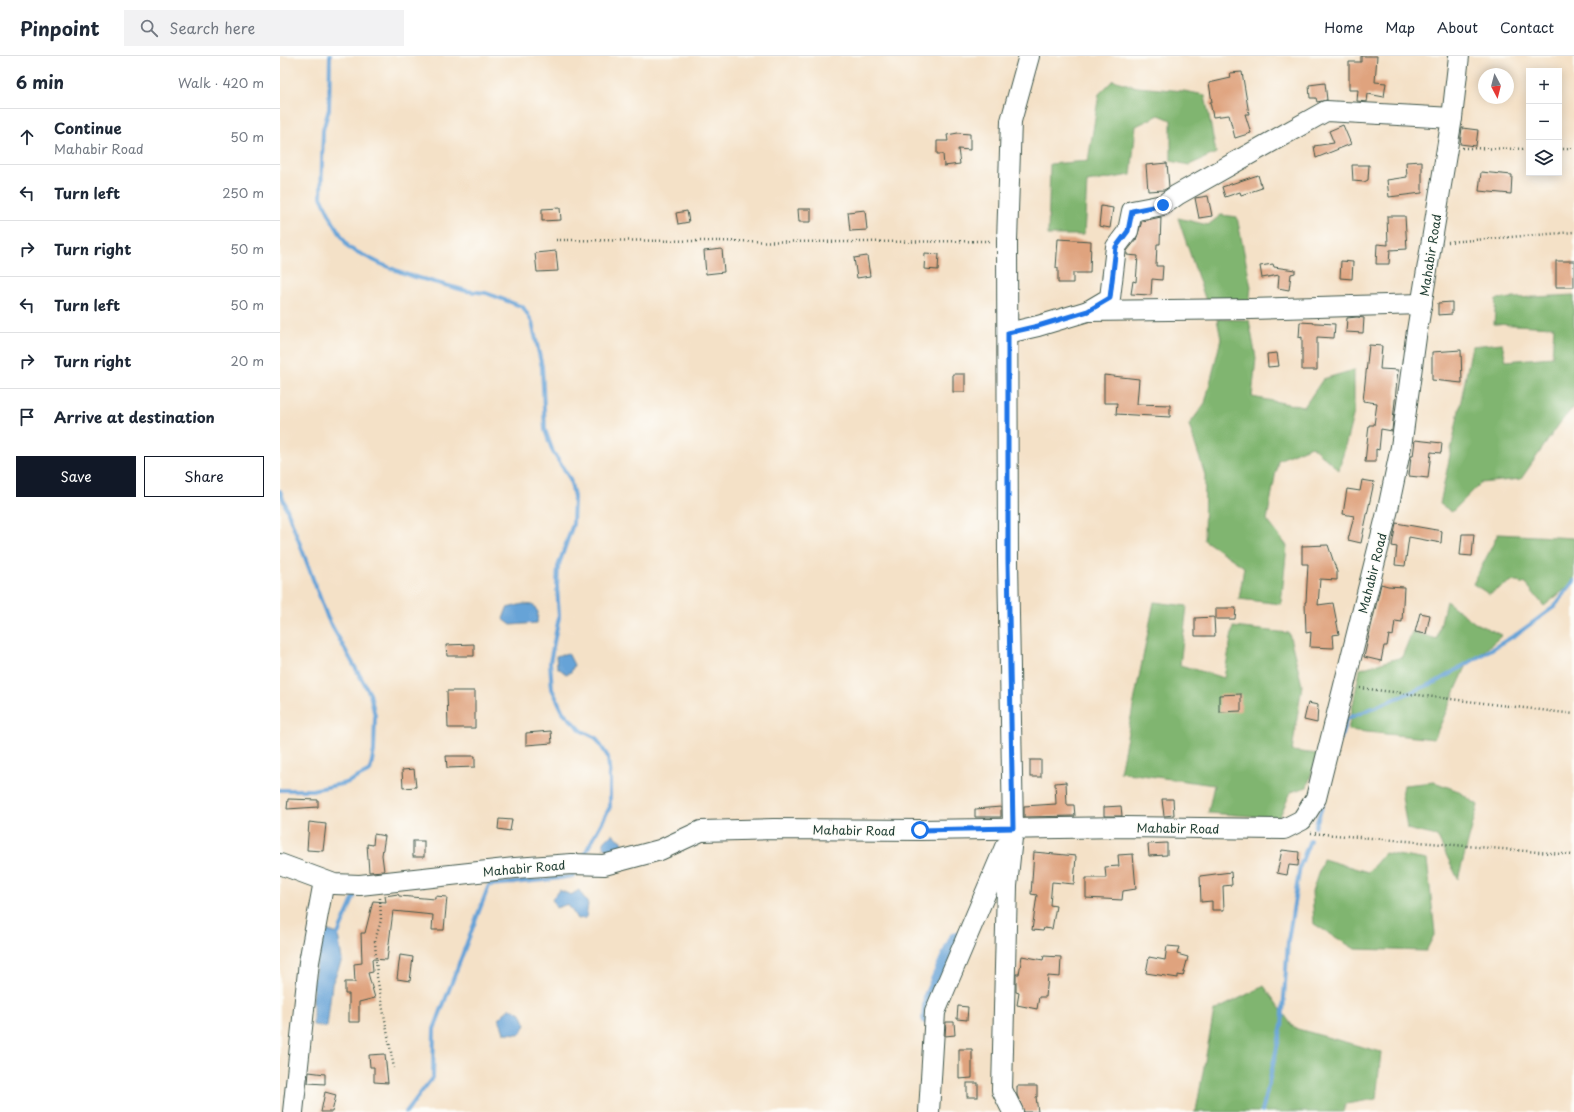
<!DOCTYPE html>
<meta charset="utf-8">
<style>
body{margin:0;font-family:"Playpen Sans",sans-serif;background:#f2f2f3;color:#1f2937}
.controls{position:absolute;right:12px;top:12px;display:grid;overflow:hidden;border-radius:0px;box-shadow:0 2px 10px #0003}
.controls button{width:36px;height:36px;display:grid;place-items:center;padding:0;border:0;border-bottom:1px solid #e0e1e3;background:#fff;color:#1f2937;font:20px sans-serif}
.compass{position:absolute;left:1198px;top:12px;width:36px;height:36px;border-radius:50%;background:#fff;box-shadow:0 2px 10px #0003;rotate:173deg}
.stop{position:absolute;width:12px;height:12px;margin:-9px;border:3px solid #1a73e8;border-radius:50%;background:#fff}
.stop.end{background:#1a73e8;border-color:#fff;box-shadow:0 1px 4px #0008}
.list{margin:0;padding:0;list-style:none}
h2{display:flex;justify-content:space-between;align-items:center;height:52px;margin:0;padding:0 16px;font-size:17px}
h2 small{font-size:13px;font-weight:400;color:#747a83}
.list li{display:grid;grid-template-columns:26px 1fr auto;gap:12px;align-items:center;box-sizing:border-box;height:56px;padding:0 16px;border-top:1px solid #e0e1e3}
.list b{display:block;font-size:15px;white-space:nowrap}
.list p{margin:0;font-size:13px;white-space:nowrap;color:#747a83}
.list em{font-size:13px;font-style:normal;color:#747a83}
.actions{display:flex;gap:8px;padding:12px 16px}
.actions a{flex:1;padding:9px 0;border:1px solid #111827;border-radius:0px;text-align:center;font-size:14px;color:#111827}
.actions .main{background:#111827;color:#fff}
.icon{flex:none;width:22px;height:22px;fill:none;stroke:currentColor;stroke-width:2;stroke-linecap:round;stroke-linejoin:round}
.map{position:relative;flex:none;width:1294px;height:1056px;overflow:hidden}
header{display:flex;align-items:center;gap:24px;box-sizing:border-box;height:56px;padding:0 20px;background:#fff;border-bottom:1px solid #e0e1e3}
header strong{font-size:19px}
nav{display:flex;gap:22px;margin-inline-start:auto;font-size:14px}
.search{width:280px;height:36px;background:#f2f2f3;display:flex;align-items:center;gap:10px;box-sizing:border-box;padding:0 14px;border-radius:0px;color:#747a83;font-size:15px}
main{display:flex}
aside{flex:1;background:#fff}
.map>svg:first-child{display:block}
.forest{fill:#80b570;stroke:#507952}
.water{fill:#66a3d7;stroke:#427086}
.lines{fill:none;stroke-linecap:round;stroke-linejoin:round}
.stream{stroke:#66a3d7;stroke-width:4}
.canal{stroke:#66a3d7;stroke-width:14}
.building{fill:#dfa37e}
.minor-casing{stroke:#3f564a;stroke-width:22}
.path{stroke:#3f564a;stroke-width:2.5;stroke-dasharray:1 3;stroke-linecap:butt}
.minor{stroke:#fff;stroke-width:20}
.route{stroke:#1a73e8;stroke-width:5}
.labels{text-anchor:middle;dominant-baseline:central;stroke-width:3;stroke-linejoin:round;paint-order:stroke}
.street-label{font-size:12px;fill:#1f3d34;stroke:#fdfcf7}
</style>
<header>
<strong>Pinpoint</strong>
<div class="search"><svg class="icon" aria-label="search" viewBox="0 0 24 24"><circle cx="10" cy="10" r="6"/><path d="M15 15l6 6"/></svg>Search here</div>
<nav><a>Home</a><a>Map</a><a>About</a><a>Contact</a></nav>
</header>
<main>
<aside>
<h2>6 min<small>Walk · 420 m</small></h2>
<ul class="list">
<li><svg class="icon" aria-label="ahead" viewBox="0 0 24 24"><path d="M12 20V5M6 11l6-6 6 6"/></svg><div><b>Continue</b><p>Mahabir Road</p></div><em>50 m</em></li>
<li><svg class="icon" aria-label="left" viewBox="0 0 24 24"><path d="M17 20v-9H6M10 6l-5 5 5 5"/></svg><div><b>Turn left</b></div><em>250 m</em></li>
<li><svg class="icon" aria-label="right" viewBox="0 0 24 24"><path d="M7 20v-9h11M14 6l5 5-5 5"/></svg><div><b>Turn right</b></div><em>50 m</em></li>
<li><svg class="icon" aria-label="left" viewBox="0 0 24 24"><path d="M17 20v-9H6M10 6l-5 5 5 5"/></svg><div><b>Turn left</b></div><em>50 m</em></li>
<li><svg class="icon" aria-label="right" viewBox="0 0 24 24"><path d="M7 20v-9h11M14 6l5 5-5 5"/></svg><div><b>Turn right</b></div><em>20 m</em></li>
<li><svg class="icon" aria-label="arrive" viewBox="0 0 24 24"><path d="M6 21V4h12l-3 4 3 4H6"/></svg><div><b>Arrive at destination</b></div></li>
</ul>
<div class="actions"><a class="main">Save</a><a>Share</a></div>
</aside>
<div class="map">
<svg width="1294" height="1056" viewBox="0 0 1294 1056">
<rect width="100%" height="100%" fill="#fdfcf7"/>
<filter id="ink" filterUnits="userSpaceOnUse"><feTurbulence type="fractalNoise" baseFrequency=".025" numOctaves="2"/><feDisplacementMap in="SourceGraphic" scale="8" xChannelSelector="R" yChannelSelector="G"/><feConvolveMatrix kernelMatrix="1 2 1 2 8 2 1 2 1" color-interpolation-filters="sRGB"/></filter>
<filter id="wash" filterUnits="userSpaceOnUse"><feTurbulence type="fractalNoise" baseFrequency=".012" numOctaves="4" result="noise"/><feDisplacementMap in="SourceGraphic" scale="16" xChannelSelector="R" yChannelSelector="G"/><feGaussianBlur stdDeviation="0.9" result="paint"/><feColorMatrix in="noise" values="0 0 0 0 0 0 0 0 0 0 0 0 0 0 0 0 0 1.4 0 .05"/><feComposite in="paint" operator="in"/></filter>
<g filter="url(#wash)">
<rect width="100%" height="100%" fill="#f4e1c7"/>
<!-- forest -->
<g class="forest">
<polygon points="833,24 857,31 904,35 925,39 936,97 909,109 891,105 891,64 879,59 856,70 851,119 807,126 804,179 768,179 770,108 808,105 819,38"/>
<polygon points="941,159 957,161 971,231 969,249 927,248 898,162 928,169"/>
<polygon points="1294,239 1294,350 1280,367 1241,423 1201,427 1172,456 1160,448 1192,290 1222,287 1226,305 1272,301 1274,271 1214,268 1216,243"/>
<polygon points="937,263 969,264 976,302 972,341 1024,351 1043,323 1074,314 1074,356 1059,414 1031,390 998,404 987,464 1007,490 1001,548 959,543 964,511 924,484 925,419 909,369 925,347 941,283"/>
<polygon points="1218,478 1294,482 1294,526 1264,550 1246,528 1232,525 1209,538 1193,528"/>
<polygon points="1166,545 1195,567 1222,579 1186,611 1154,683 1068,674 1080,613 1122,601 1132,576 1157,583"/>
<polygon points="874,546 907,550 900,609 944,622 953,571 1009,577 1022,629 1012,695 1038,698 1027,731 1011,736 999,762 928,757 934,729 840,716"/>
<polygon points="1154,726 1176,734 1198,749 1178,823 1157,780 1127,773 1122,740 1124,729"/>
<polygon points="1105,797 1147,804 1155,877 1146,895 1075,893 1034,868 1032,836 1043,803 1088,816"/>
<polygon points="984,930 1014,972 1101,996 1096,1043 1066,1048 1063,1056 914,1056 916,1055 934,955"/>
</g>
<!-- water -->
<g class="water">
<polygon points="243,548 253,549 258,556 257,567 231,569 223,563 227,552"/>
<polygon points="288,597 294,609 291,616 286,618 277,611 276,600"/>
<polygon points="332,778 342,785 344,792 333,799 322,788"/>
<polygon points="279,834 291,839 299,834 308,848 306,862 297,863 288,848 276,852 272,843"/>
<polygon points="43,873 58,878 62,904 52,928 47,971 33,969 33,927"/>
<polygon points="230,952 241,957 246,969 240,978 224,977 219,962"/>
</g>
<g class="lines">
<!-- stream -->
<g class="stream">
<polyline points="50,0 49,53 43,74 41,141 53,166 69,192 101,208 128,219 187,235 206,237 243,251 252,266 262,311 265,374 273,396 290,423 294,441 293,468 278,511 277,530 279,561 270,606 272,633 283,656 302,675 316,682 328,701 330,724 330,751 302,803"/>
<polyline points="0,435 48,563 90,638 95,660 94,695 90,715 66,727 32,734 0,734"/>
<polyline points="1061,682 1066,663 1156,626 1237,578 1274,551 1294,525"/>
<polyline points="1035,771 1043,748"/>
<polyline points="58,878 75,839 70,837"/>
<polyline points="126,1056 153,1021 154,973 209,829 266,824 293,820 296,814"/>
<polyline points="982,1056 1002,970 1008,885 1020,810 1030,784"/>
</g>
<!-- canal -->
<polyline class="canal" points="648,962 650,940 676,882"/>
</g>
<g id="blocks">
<!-- building -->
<g class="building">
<polygon points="1081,0 1097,0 1095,26 1106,27 1104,41 1088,38 1087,46 1077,45 1078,34 1069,34 1069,6 1081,6"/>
<polygon points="962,16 969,58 965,58 971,77 955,82 949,59 933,61 930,46 932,46 929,27 951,22 950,17"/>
<polygon points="1045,27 1047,44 1037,46 1036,42 1030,42 1029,29"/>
<polygon points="1063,69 1071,88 1036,102 1034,90 1054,87 1049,75"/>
<polygon points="1182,72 1198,74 1196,90 1180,88"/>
<polygon points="678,77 690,78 690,94 678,93 680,108 664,110 663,98 657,98 657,85 668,85 667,79"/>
<polygon points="1142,105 1142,137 1109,141 1107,124 1127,121 1126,106"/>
<polygon points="887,107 889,131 884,134 868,135 866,109"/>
<polygon points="1072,109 1089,109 1088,124 1084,126 1073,125"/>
<polygon points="1201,116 1232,119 1231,138 1199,135"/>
<polygon points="978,119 982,132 961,139 960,136 945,141 942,131"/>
<polygon points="928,140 932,160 919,162 915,142"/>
<polygon points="821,150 833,152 830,172 819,170"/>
<polygon points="280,152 281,164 262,165 262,153"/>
<polygon points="518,153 531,153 531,166 519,166"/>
<polygon points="585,154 587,174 570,175 568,156"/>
<polygon points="407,155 409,166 398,168 396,157"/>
<polygon points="1107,160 1125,160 1127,193 1110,194 1109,208 1096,208 1097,188 1108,189"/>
<polygon points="881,161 880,188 877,188 876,210 883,210 882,224 872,223 871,239 851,238 853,225 856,226 858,200 847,199 847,195 856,184 862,165"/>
<polygon points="778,183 811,185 810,217 793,217 793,227 778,227 778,212 776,212"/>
<polygon points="442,193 444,216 426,218 424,195"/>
<polygon points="276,195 278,215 257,216 255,197"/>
<polygon points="645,197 659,198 658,214 644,213"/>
<polygon points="587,200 590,220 577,222 574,202"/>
<polygon points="1061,205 1073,206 1072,223 1060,222"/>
<rect x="1276" y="205" width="18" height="26"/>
<polygon points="993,208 994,211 1015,214 1015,217 1011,218 1009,234 998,232 999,219 982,222 980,210"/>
<polygon points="1172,246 1172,258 1158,259 1158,247"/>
<polygon points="1077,261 1084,262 1083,277 1066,276 1067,262"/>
<polygon points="1020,266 1055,268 1054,282 1037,281 1037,314 1022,314 1022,281 1019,282"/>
<polygon points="1089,289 1102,290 1100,313 1118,314 1112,375 1101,373 1099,394 1096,393 1096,406 1085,406 1089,369 1094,369 1097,347 1083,345"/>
<polygon points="1181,294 1182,327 1152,324 1152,296"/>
<polygon points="997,297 999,310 988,311 987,298"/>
<rect x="673" y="318" width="12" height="18"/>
<polygon points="824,319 859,323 857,348 890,349 890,361 836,358 837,347 824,347"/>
<polygon points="1135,384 1162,387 1161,397 1151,396 1148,422 1129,420 1131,400 1133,400"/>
<polygon points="1082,424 1094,426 1081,487 1068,484 1074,460 1063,458 1067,433 1080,435"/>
<polygon points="1116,467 1162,475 1161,487 1129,481 1125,510 1115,509 1117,491 1112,490"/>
<polygon points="1182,478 1194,478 1192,500 1180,499"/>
<polygon points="1048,489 1057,516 1057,524 1040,523 1038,549 1053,547 1059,578 1053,579 1054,592 1030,591 1031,576 1026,577 1025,546 1026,546 1028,508 1022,508 1022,490"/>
<polygon points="1101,528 1108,530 1124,531 1122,566 1115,565 1113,580 1109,579 1107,590 1104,590 1101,605 1084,601"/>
<polygon points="936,552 956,552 955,563 936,563"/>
<polygon points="1140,557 1150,559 1146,578 1135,576"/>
<polygon points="934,561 935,580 915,580 915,562"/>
<polygon points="194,588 194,600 167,600 166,589"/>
<polygon points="167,635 195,635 195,672 168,672"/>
<polygon points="961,638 961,655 939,656 939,639"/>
<polygon points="1028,647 1038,649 1037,667 1024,664"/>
<polygon points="271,675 272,687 246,689 246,677"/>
<polygon points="166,700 195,700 195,711 167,712"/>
<rect x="750" y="704" width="11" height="17"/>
<polygon points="134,713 136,731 123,732 122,714"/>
<polygon points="786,726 787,749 794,749 795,760 744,761 744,750 776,748 775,727"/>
<polygon points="8,743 38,744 38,751 7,753"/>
<polygon points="882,743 893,743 894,759 884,760"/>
<polygon points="841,750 842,760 824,760 824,751"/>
<polygon points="721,751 721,761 695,761 695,753"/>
<polygon points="219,763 232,764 230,775 218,773"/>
<polygon points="29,766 46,768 43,795 27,794"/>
<polygon points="94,778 105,780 102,799 104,815 89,816 87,788 93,789"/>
<rect x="133" y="785" width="11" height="16"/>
<polygon points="887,787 887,799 869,800 868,788"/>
<polygon points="1002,794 1019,796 1018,810 1009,809 1007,819 997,817"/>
<polygon points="754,796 796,800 794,828 772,826 770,849 776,850 772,873 764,872 763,875 752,874 757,839 751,838"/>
<polygon points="853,798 856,833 843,835 842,844 806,842 806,822 826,822 825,811 839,810 838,799"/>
<polygon points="951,816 952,829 943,830 944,854 932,854 932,845 921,846 920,820"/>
<polygon points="118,838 119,840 155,843 155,840 167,841 164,874 152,874 153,859 113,855 107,904 92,903 93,916 88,917 95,942 79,946 79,966 69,966 69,938 65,938 65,926 75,926 74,908 82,907 81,877 85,877 93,845 106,846 105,840"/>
<polygon points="887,890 899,891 897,898 908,901 903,920 898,919 898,922 866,917 869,901 885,904"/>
<polygon points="120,899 133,901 130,925 117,923"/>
<polygon points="742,900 763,904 764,900 781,901 780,921 768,920 766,941 759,941 757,953 737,949 739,937 736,936 736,918 739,918"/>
<polygon points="678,950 688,951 687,964 677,963"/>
<polygon points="666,966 674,966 675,979 665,980"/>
<polygon points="679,993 692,993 692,1022 679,1023"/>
<polygon points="105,998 108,1027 94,1026 94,1011 90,1011 89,999"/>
<polygon points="29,1016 45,1018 45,1028 28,1027"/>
<rect x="687" y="1027" width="11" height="14"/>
<polygon points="737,1030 757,1030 757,1041 756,1041 758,1056 744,1056 737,1039"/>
<polygon points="45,1036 56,1039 52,1056 41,1056"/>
</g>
</g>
</g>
<g filter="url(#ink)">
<use href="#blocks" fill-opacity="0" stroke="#3f564a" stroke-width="1"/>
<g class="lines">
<defs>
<g id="minor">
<polyline points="808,255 830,242 836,191 848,175 852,155 883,149 897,139 1046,55 1172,62"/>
<polyline points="728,277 758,270 808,255 970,253 1142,248"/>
<polyline points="0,808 54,828 80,829 235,812 292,808 324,809 380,794 421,775 494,773 640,774 845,771 1004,773 1022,764 1036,742 1108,453 1121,391 1136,281 1172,62 1179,0"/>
<polyline points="13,1056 29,906 44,825"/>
<polyline points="649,1056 655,956 725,791"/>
<polyline points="733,1056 722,1034 727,830 733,772 728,505 727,185 731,65 749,0"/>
</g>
</defs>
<!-- minor casing -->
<use href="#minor" class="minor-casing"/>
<!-- path -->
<g class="path">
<polyline points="1182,92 1249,93"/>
<polyline points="1279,93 1294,93"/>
<polyline points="276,184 572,186 711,185"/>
<polyline points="1168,186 1294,176"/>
<polyline points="1080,632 1294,658"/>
<polyline points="1031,777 1294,799"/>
<polyline points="100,842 101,864 95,885 97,921 114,1012"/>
</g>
<!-- minor -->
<use href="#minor" class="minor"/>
</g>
</g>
<g class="lines" filter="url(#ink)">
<!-- route -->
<polyline class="route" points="640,774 733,772 728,505 728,277 758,270 808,255 830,242 836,191 848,175 852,155 883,149"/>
</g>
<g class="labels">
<!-- street labels -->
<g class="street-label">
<text transform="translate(1150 199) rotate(-81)">Mahabir Road</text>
<text transform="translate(1092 517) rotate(-76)">Mahabir Road</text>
<text transform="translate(898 772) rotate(1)">Mahabir Road</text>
<text transform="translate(574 774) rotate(1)">Mahabir Road</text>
<text transform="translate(244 812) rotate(-5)">Mahabir Road</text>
</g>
</g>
</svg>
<div class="controls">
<button>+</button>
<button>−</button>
<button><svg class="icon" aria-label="layers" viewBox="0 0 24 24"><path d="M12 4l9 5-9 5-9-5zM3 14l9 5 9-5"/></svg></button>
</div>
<svg class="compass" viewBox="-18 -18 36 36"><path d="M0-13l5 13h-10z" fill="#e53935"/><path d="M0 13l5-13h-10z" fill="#747a83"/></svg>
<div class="stop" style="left:640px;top:774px"></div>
<div class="stop end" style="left:883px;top:149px"></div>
</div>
</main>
